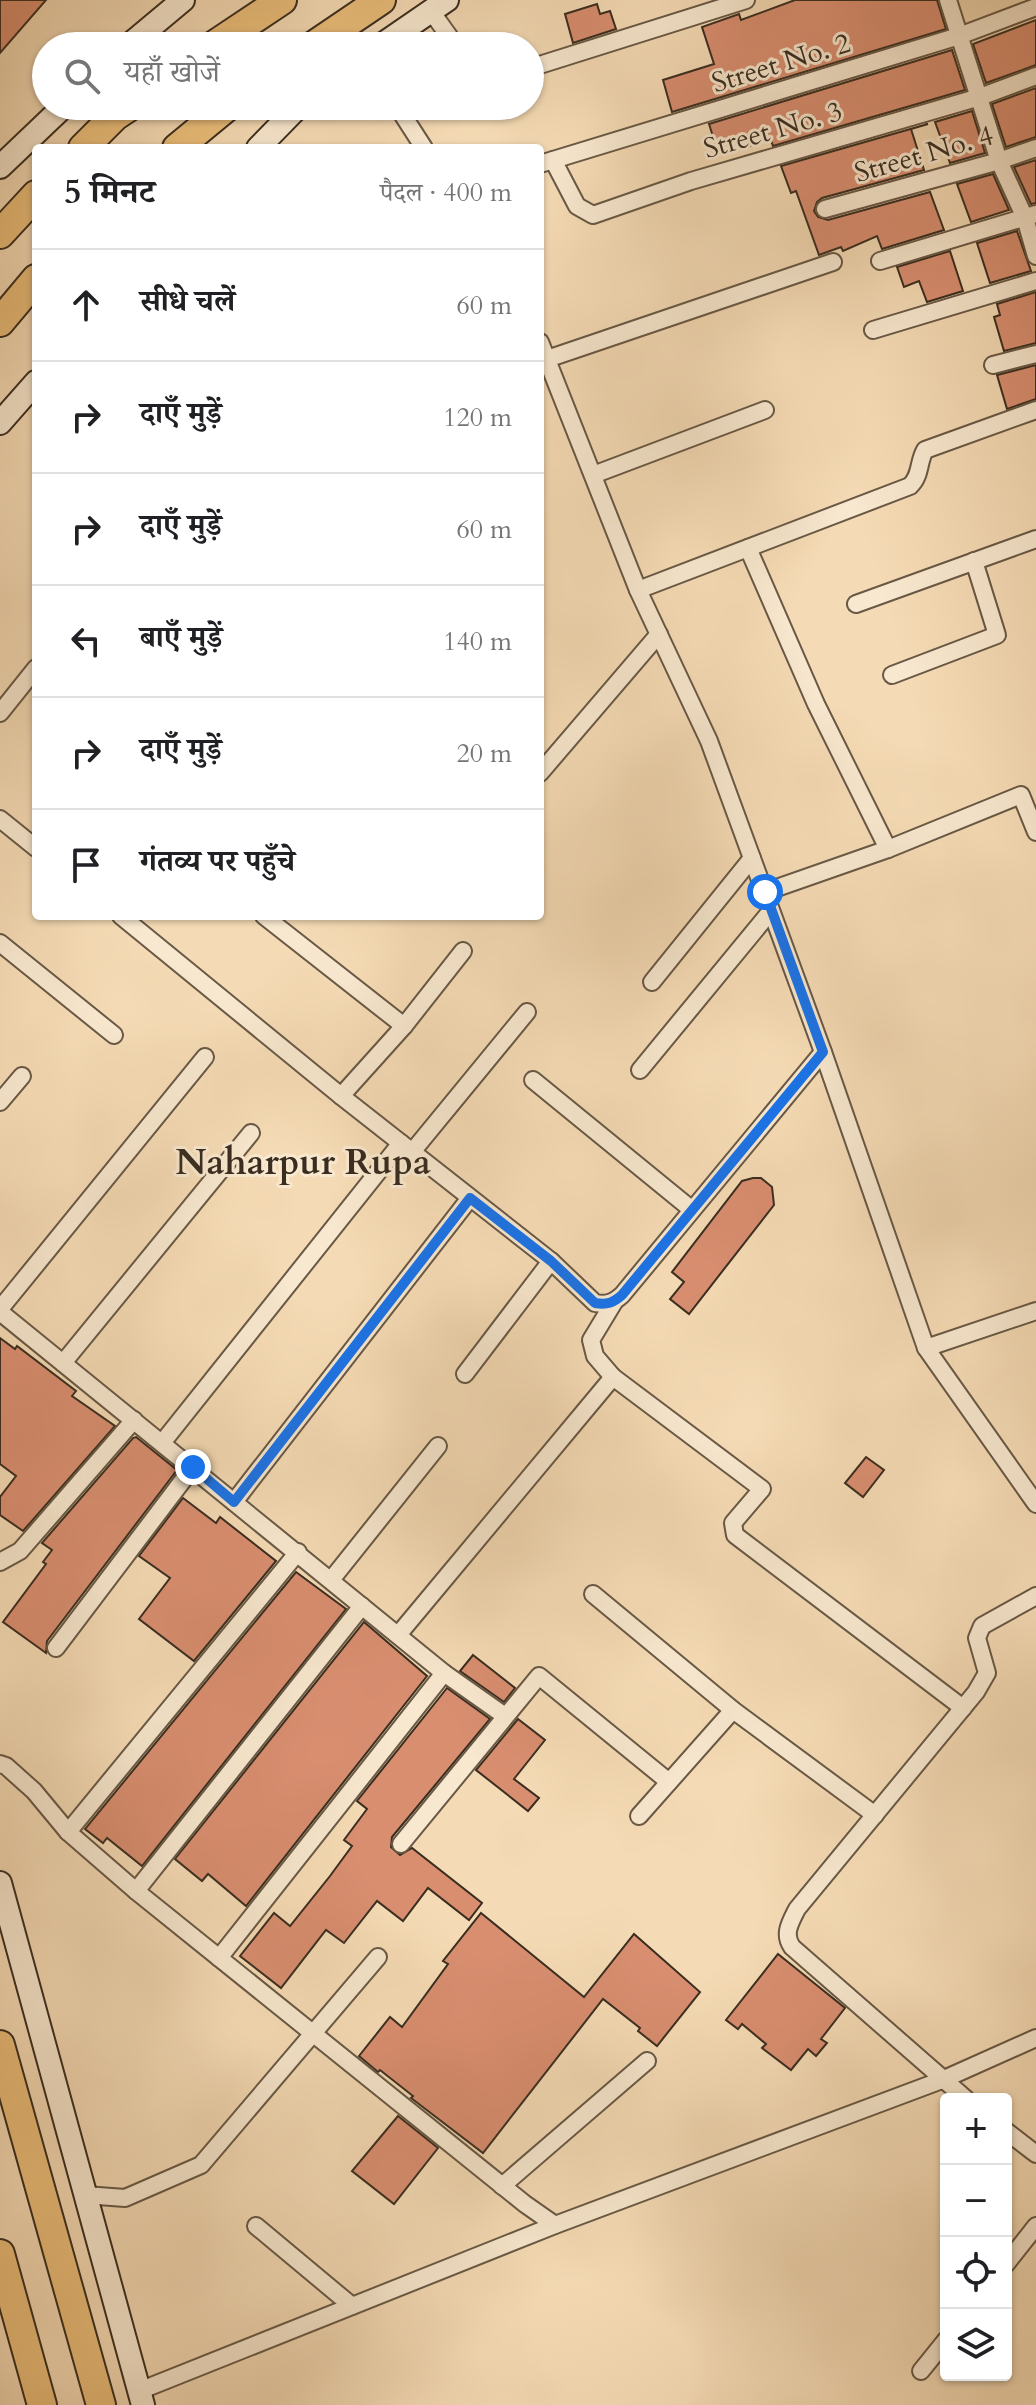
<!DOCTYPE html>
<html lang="hi">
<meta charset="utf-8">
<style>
body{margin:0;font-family:Cardo,"Noto Serif Devanagari",serif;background:#f2f2f2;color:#202124}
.controls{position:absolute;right:24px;bottom:24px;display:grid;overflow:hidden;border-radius:8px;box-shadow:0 2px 6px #0004}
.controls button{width:72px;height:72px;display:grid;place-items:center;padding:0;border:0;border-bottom:2px solid #e0e0e0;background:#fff;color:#202124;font:40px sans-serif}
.stop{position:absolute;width:24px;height:24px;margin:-18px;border:6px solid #1a73e8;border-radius:50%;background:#fff}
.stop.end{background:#1a73e8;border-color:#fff;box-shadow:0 2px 8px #0008}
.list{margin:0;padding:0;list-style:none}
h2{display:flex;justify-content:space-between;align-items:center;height:104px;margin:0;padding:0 32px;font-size:34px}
h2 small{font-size:26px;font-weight:400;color:#757577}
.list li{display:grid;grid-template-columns:52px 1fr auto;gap:24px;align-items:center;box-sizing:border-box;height:112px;padding:0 32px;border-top:2px solid #e0e0e0}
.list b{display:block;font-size:30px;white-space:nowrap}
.list em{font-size:26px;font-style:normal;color:#757577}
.icon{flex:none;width:44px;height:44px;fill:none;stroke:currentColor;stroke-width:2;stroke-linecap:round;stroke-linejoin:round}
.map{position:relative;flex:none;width:1036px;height:2405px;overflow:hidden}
.search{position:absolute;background:#fff;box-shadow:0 2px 6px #0004;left:32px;top:32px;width:512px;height:88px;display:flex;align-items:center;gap:20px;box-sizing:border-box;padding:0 28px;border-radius:44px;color:#757577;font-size:30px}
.panel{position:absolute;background:#fff;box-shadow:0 2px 6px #0004;left:32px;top:144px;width:512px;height:776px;border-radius:8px}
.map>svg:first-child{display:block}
.building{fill:#d98e70;stroke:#392d20;stroke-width:2}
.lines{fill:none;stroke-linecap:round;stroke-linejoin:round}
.street-casing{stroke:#685845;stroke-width:20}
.secondary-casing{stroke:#392d20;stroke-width:26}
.highway-casing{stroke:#392d20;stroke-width:32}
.street{stroke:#f8e8cf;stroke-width:16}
.secondary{stroke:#f8e8cf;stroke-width:22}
.highway{stroke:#eabe7a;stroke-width:28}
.route{stroke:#1a73e8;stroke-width:10}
.labels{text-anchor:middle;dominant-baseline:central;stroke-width:6;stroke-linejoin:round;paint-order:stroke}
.street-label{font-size:28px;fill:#392d20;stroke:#f8e8cf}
.district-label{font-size:36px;font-weight:bold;fill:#392d20;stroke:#f8e8cf}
</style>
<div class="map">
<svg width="1036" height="2405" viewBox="0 0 1036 2405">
<rect width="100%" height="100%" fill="#f5dbb5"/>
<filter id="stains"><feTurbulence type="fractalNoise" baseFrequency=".0025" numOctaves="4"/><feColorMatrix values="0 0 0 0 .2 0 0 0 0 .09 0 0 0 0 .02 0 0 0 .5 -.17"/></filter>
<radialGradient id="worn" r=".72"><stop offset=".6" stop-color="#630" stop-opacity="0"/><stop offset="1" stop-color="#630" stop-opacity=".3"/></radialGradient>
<!-- building -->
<g class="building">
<polygon points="0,0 46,0 0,53"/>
<polygon points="795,0 937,0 946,29 672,112 663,80 714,64 702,27 739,14 741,20"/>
<polygon points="597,4 600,14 610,11 616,29 573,43 565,14"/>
<polygon points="1036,20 1036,65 986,83 973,44"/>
<polygon points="952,50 965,90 773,146 770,138 748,147 744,136 716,146 709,124"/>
<polygon points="1036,88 1036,137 1006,147 992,104"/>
<polygon points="972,111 985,153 950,163 935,122"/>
<polygon points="928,124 911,129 924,170 822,198 817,202 814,211 818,217 828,220 930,192 944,230 882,249 877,236 843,251 841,247 819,255 796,191 791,193 781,166"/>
<polygon points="1036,160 1036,203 1031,204 1014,167"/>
<polygon points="993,174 1009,210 971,222 957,184"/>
<polygon points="1017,231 1031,271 990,283 977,243"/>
<polygon points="950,251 963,291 927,302 919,281 904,287 897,267"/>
<polygon points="1036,292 1036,343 1004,351 994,317 1000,315 997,304"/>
<polygon points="1036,365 1036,399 1007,409 997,375"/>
<polygon points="753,1178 761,1178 772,1187 774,1205 689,1314 670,1299 684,1282 672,1272 742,1181"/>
<polygon points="0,1338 15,1349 17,1346 76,1391 72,1396 115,1426 23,1531 0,1515 0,1497 16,1476 0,1464"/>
<polygon points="136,1437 177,1470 47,1641 46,1653 3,1622 46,1564 43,1562 52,1550 42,1543 133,1438"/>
<polygon points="866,1457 884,1470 863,1497 845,1483"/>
<polygon points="183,1498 216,1523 220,1517 276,1561 194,1661 139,1619 170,1578 139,1556"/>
<polygon points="296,1572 346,1609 142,1866 107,1838 103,1843 85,1829"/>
<polygon points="364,1622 427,1676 246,1906 208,1874 202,1881 175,1859"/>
<polygon points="473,1655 515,1688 504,1702 460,1671"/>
<polygon points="447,1688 490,1719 392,1837 391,1847 400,1855 412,1848 482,1903 469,1920 428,1888 403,1921 377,1901 344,1943 326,1930 281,1988 240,1956 274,1913 290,1926 330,1876 352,1846 344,1840 367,1809 357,1801"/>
<polygon points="518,1719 545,1740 514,1779 539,1798 528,1811 476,1770"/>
<polygon points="481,1913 584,1997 634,1934 700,1992 657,2046 638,2031 640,2028 603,1999 483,2153 411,2098 413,2096 380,2070 378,2072 359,2056 390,2017 402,2027 448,1964 443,1961"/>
<polygon points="778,1954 845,2008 821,2039 827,2043 816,2056 808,2049 791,2070 762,2048 766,2044 742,2024 738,2029 726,2020"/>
<polygon points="398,2116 438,2148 394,2204 352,2171"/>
</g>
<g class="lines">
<defs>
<g id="street">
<polyline points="948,0 999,161 1025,218 1036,256"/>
<polyline points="431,11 456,46"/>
<polyline points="530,68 746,0"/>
<polyline points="397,106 424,148"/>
<polyline points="553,160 577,206 593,215 691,181 980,97 1036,76"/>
<polyline points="540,164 959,36 1036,7"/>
<polyline points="825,209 999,161 1036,148"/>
<polyline points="880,261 1036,214"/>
<polyline points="873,330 1036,281"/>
<polyline points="540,342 638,590 709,741 823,1052 926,1348 1036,1504"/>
<polyline points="547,359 833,262"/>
<polyline points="993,365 1036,354"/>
<polyline points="593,475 765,410"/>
<polyline points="748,548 816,704 888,849"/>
<path d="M638 590 910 486C921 476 918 462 925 450L1036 410"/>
<polyline points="856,604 1036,539"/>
<polyline points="892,675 997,635 974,561"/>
<polyline points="0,713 36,668"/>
<polyline points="540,773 659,634"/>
<polyline points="0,819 36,848"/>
<polyline points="765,892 888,849 1021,795 1036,832"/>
<path d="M121 916 341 1096 551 1261 595 1303C607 1305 613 1303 622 1295L823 1052"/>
<polyline points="264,916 404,1026"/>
<polyline points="0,943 114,1035"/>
<polyline points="652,982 752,858"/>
<polyline points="640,1070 770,912"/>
<polyline points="533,1080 691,1209"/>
<polyline points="341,1096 404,1026 463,951"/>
<polyline points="0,1102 22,1076"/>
<polyline points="412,1152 527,1012"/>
<polyline points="614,1302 591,1340 595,1356 613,1377 762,1489 733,1523 735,1535 963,1708"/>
<polyline points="0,1309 205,1057"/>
<polyline points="0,1312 444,1673 505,1716"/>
<polyline points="926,1348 1036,1311"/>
<polyline points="63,1363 251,1133"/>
<polyline points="465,1374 551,1261"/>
<polyline points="162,1443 401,1143"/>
<polyline points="234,1502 470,1198"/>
<polyline points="0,1562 20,1551 134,1420"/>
<polyline points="331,1580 438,1446"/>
<polyline points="593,1594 733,1710 875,1815"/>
<polyline points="398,1635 613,1377"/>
<polyline points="56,1648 193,1467"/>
<polyline points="0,1764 6,1766 34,1791 68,1832 136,1891 525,2204 555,2225"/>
<polyline points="639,1816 733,1710"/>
<polyline points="68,1832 298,1552"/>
<polyline points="401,1844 539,1676 669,1782"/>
<polyline points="136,1891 362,1606"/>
<polyline points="219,1958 444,1673"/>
<path d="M966 2099 792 1947C783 1934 790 1923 797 1909L976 1692 987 1673 977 1638 982 1626 1036 1596"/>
<polyline points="1006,2131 1036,2154"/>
<polyline points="502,2186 647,2061"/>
<polyline points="85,2195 125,2198 201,2165 378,1957"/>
<polyline points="256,2226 352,2306"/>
<polyline points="1006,2264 1036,2226"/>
<polyline points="921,2371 946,2340"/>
<polyline points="139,2391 555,2225 942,2080 1036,2038"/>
</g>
<g id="secondary">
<polyline points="128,46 183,0"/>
<polyline points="380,46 447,0"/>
<polyline points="258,148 299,106"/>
<polyline points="0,167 64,106"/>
<polyline points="0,423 36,382"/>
<polyline points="0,1883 143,2405"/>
</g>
<g id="highway">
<polyline points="213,46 282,0"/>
<polyline points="313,46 381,0"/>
<polyline points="83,148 115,116 130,106"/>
<polyline points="177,148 228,106"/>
<polyline points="0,234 36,195"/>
<polyline points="0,322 36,279"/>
<polyline points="0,2045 101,2405"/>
<polyline points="0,2254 42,2405"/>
</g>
</defs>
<!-- street casing -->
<use href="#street" class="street-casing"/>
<!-- secondary casing -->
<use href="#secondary" class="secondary-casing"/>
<!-- highway casing -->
<use href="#highway" class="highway-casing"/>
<!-- street -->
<use href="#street" class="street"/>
<!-- secondary -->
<use href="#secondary" class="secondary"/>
<!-- highway -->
<use href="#highway" class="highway"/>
</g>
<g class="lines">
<!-- route -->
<path class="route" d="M193 1467 234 1502 470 1198 551 1261 595 1303C607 1305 613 1303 622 1295L823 1052 765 892"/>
</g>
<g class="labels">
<!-- street labels -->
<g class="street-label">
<text transform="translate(781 63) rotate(-17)">Street No. 2</text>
<text transform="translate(773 130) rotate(-16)">Street No. 3</text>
<text transform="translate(924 154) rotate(-16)">Street No. 4</text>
</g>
<!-- district labels -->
<g class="district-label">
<text x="303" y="1162">Naharpur Rupa</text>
</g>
</g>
<rect width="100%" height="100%" filter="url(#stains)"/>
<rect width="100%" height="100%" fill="url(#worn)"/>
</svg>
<div class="controls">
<button>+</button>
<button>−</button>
<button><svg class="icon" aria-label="locate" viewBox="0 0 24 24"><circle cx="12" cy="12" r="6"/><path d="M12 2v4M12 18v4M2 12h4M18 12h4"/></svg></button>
<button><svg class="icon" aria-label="layers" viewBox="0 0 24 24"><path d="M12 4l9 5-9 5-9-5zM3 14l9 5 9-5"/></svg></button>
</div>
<div class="stop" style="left:765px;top:892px"></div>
<div class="stop end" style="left:193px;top:1467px"></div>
<div class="search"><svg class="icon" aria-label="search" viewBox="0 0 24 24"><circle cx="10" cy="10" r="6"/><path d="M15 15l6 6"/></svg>यहाँ खोजें</div>
<section class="panel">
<h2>5 मिनट<small>पैदल · 400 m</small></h2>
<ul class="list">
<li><svg class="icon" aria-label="ahead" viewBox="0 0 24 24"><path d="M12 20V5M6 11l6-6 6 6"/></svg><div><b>सीधे चलें</b></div><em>60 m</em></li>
<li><svg class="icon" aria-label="right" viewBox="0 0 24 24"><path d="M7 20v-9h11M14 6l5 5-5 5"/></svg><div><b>दाएँ मुड़ें</b></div><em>120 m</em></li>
<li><svg class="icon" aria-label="right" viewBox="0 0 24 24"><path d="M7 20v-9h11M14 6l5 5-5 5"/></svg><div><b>दाएँ मुड़ें</b></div><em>60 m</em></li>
<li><svg class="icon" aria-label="left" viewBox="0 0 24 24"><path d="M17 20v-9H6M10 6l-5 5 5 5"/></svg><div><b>बाएँ मुड़ें</b></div><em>140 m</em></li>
<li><svg class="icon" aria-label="right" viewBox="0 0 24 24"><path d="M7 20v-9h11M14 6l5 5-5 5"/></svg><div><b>दाएँ मुड़ें</b></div><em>20 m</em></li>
<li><svg class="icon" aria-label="arrive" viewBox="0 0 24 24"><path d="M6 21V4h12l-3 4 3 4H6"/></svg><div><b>गंतव्य पर पहुँचे</b></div></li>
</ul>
</section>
</div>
